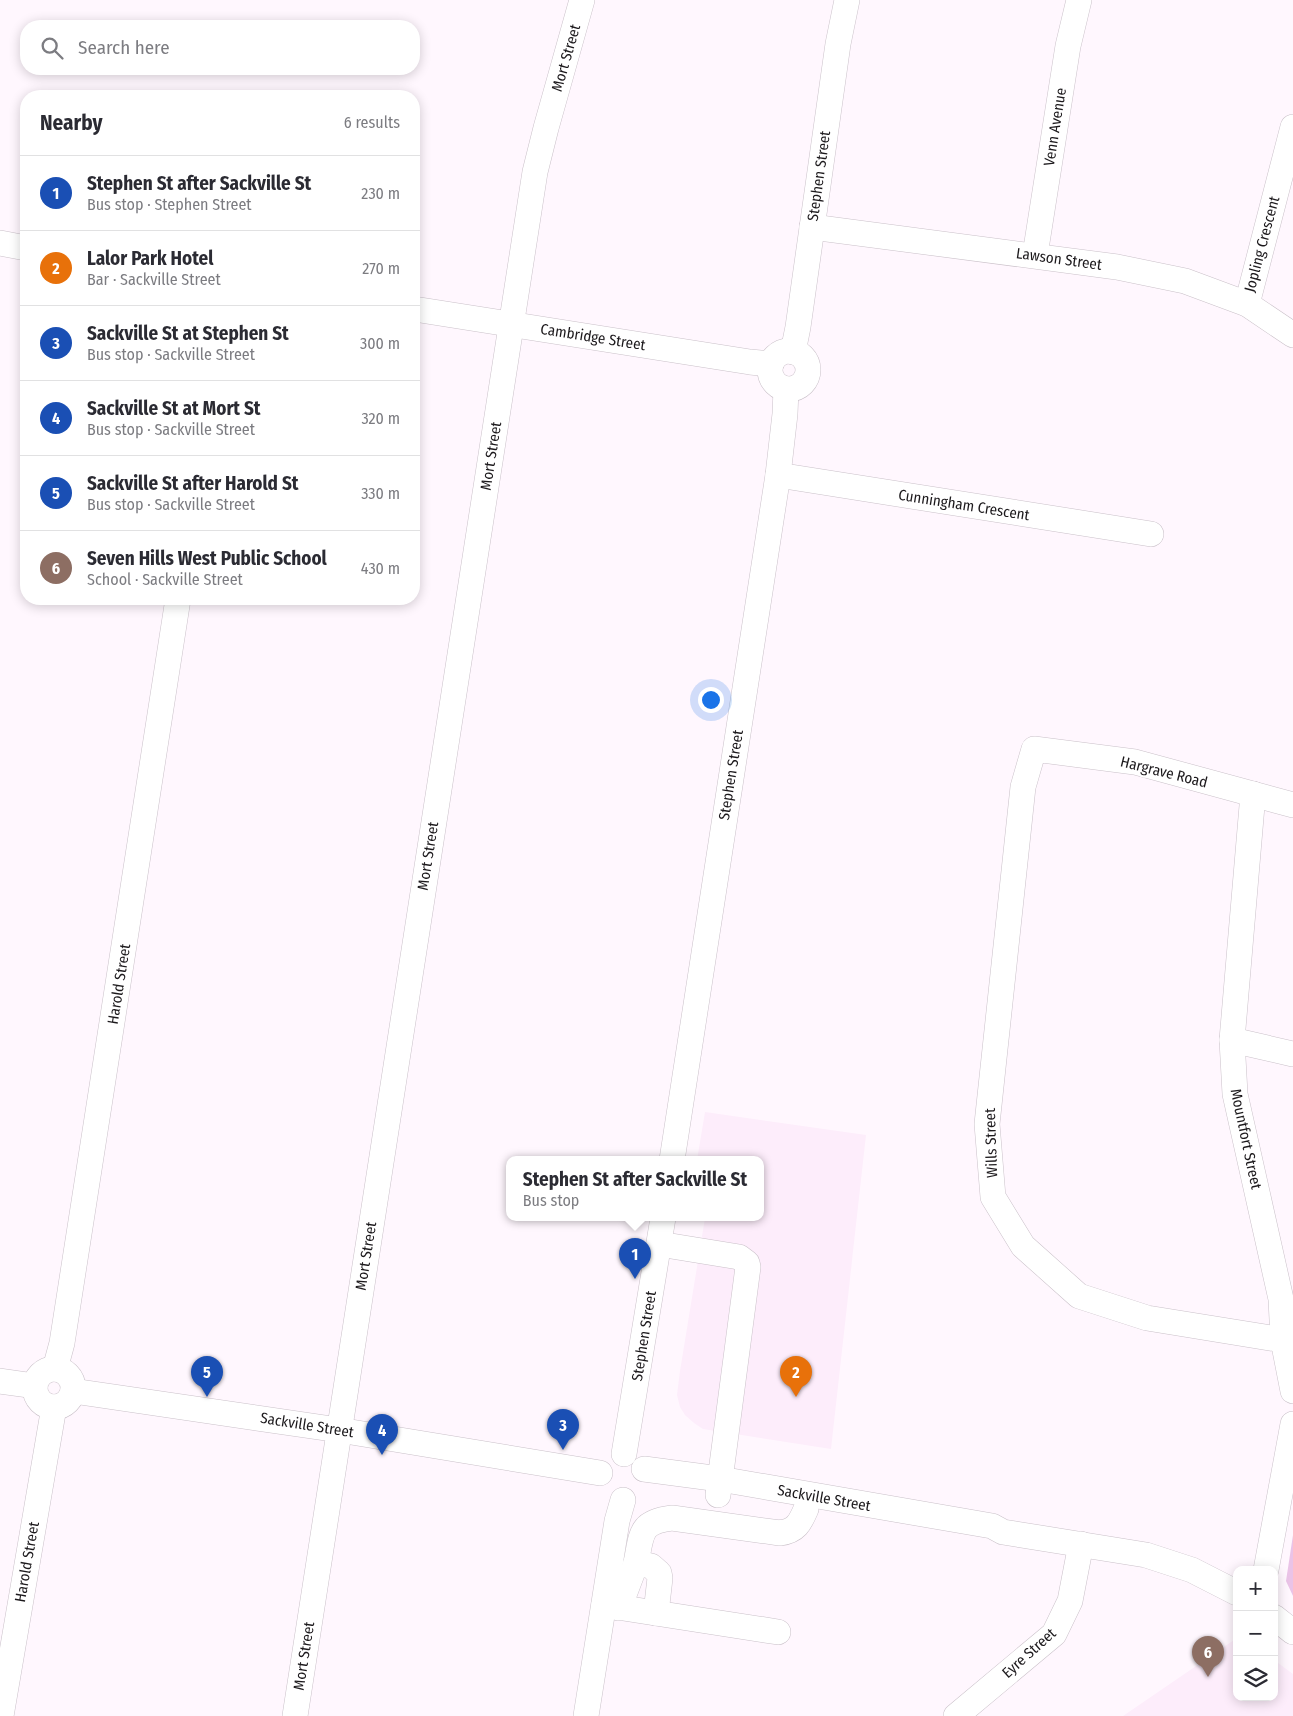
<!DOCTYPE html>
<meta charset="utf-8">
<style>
body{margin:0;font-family:"Fira Sans Condensed",sans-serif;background:#f2f2f3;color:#2b2b33}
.controls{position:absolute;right:15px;bottom:15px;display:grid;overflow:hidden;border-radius:10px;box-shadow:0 2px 12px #0003}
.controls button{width:45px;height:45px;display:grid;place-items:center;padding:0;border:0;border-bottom:1px solid #e1e1e2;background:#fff;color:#2b2b33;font:25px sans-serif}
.you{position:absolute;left:710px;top:699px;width:18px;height:18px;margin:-12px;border:4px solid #fff;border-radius:50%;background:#1a73e8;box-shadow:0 0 0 8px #1a73e833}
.badge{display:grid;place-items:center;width:32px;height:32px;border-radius:50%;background:#871e85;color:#fff;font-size:16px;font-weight:700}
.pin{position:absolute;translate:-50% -41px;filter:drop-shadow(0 1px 2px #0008)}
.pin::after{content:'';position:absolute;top:26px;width:18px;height:15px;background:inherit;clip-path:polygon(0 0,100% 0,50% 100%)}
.popup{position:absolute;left:506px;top:1156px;width:258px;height:65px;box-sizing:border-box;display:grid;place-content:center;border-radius:10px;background:#fff;filter:drop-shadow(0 1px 4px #0005);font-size:16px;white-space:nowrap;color:#7c7c81}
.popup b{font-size:19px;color:#2b2b33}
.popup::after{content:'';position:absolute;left:50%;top:100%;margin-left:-10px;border:10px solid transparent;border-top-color:#fff}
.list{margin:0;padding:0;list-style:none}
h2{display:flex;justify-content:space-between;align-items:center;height:65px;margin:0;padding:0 20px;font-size:21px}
h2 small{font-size:16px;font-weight:400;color:#7c7c81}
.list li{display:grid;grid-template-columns:32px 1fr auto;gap:15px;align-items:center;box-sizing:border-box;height:75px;padding:0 20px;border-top:1px solid #e1e1e2}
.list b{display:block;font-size:19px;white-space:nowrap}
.list p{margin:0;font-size:16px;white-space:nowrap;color:#7c7c81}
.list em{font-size:16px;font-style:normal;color:#7c7c81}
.icon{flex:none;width:28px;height:28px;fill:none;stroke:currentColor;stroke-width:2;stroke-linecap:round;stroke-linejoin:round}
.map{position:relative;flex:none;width:1293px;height:1716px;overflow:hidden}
.search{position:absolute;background:#fff;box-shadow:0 2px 12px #0003;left:20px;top:20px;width:400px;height:55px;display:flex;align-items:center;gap:12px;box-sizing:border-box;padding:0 18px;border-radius:20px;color:#7c7c81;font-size:19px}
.panel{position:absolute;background:#fff;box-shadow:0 2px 12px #0003;left:20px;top:90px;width:400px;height:515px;border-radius:20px}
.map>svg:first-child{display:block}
.built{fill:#fdedfb}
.green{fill:#eac3e7}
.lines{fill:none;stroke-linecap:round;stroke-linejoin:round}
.minor-casing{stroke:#cac1c9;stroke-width:26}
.minor{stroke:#fff;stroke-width:25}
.labels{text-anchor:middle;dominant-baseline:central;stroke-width:4.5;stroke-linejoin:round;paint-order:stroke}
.street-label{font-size:15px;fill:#1c191c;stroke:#fff}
</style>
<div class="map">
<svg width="1293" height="1716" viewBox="0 0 1293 1716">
<rect width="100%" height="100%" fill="#fff7fe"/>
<!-- built -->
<g class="built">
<polygon points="705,1112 866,1135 831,1449 703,1429 694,1423 685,1415 680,1407 677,1395 680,1371 705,1218 760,1218 760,1160 697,1160"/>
<polygon points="1237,1638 1237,1697 1274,1697 1274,1660 1293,1674 1293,1716 1123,1716"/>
</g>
<!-- green -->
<polygon class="green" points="1293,1535 1293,1596 1286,1581"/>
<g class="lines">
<defs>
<g id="minor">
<polyline points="812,227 1117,267 1185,281 1247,304 1293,335"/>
<polyline points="0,243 26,248"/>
<polyline points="1035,255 1068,46 1079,0"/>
<polyline points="1247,304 1293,127"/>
<polyline points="414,309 750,362 771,364"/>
<circle cx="789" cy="370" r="19"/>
<polyline points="793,352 798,327 838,44 847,0"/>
<polyline points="778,475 1151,534"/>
<polyline points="1253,794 1232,1040 1235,1094 1281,1299 1283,1340 1293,1391"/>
<polyline points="1232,1040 1293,1054"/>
<polyline points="672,1160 778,475 785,414 786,389"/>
<polyline points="659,1244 739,1257 747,1263 748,1267 718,1495"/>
<polyline points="1283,1340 1147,1318 1079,1296 1023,1246 993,1197 987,1124 1023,787 1034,749 1135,762 1293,805"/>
<polyline points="55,1369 62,1343 178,599"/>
<circle cx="54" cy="1388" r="19"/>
<polyline points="0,1381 35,1386"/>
<polyline points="73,1391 339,1430 600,1473"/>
<polyline points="624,1454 663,1218"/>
<polyline points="644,1469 720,1479 992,1526 1003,1532 1146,1555 1192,1570 1237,1593"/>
<path d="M636 1563C642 1534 639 1522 672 1518L780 1533C796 1531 800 1523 806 1509"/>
<polyline points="1266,1570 1293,1424"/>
<polyline points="604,1605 778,1632"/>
<polyline points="619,1608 636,1563 651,1566 659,1573 660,1578 656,1613"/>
<polyline points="1274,1617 1293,1632"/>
<polyline points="1,1716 54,1407"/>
<polyline points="295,1716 535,172 546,128 582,0"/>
<polyline points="586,1716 617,1521 623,1500"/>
<polyline points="956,1716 1054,1634 1070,1601 1081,1544"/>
</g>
</defs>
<!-- minor casing -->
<use href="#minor" class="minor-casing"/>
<!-- minor -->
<use href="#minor" class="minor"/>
</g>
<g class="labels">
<!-- street labels -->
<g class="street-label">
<text transform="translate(566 58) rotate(-74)">Mort Street</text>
<text transform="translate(1055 127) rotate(-81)">Venn Avenue</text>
<text transform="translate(819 176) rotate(-82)">Stephen Street</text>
<text transform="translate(1262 244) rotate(-75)">Jopling Crescent</text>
<text transform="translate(1059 259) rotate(8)">Lawson Street</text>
<text transform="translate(593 337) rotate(9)">Cambridge Street</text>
<text transform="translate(491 456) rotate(-81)">Mort Street</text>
<text transform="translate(964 505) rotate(9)">Cunningham Crescent</text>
<text transform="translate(1164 772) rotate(14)">Hargrave Road</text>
<text transform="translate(731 775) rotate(-81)">Stephen Street</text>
<text transform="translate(428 856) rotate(-81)">Mort Street</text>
<text transform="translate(119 984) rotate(-81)">Harold Street</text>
<text transform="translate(1246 1139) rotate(78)">Mountfort Street</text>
<text transform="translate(991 1143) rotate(-92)">Wills Street</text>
<text transform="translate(366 1256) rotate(-81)">Mort Street</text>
<text transform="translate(644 1336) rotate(-81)">Stephen Street</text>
<text transform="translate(307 1425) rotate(9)">Sackville Street</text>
<text transform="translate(824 1498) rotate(10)">Sackville Street</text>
<text transform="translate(27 1562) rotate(-80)">Harold Street</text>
<text transform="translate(1029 1653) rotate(-42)">Eyre Street</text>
<text transform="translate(304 1656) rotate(-81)">Mort Street</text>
</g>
</g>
</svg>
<div class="controls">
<button>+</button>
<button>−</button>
<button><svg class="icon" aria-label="layers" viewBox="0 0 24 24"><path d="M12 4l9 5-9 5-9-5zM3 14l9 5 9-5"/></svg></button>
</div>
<div class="you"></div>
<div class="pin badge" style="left:635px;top:1279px;background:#1a4fb4">1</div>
<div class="popup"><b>Stephen St after Sackville St</b>Bus stop</div>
<div class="pin badge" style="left:796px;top:1397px;background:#e8710a">2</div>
<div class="pin badge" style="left:563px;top:1450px;background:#1a4fb4">3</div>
<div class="pin badge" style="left:382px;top:1455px;background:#1a4fb4">4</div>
<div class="pin badge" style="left:207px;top:1397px;background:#1a4fb4">5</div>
<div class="pin badge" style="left:1208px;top:1677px;background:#8d6e63">6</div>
<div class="search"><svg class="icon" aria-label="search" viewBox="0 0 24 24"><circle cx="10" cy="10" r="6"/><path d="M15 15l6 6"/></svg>Search here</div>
<section class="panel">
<h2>Nearby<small>6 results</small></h2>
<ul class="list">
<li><span class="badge" style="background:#1a4fb4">1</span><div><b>Stephen St after Sackville St</b><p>Bus stop · Stephen Street</p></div><em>230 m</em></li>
<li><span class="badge" style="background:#e8710a">2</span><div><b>Lalor Park Hotel</b><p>Bar · Sackville Street</p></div><em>270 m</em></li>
<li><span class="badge" style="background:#1a4fb4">3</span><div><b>Sackville St at Stephen St</b><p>Bus stop · Sackville Street</p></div><em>300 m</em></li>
<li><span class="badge" style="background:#1a4fb4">4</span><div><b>Sackville St at Mort St</b><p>Bus stop · Sackville Street</p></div><em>320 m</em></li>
<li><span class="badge" style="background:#1a4fb4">5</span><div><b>Sackville St after Harold St</b><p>Bus stop · Sackville Street</p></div><em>330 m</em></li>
<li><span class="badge" style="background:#8d6e63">6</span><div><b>Seven Hills West Public School</b><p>School · Sackville Street</p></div><em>430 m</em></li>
</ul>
</section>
</div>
